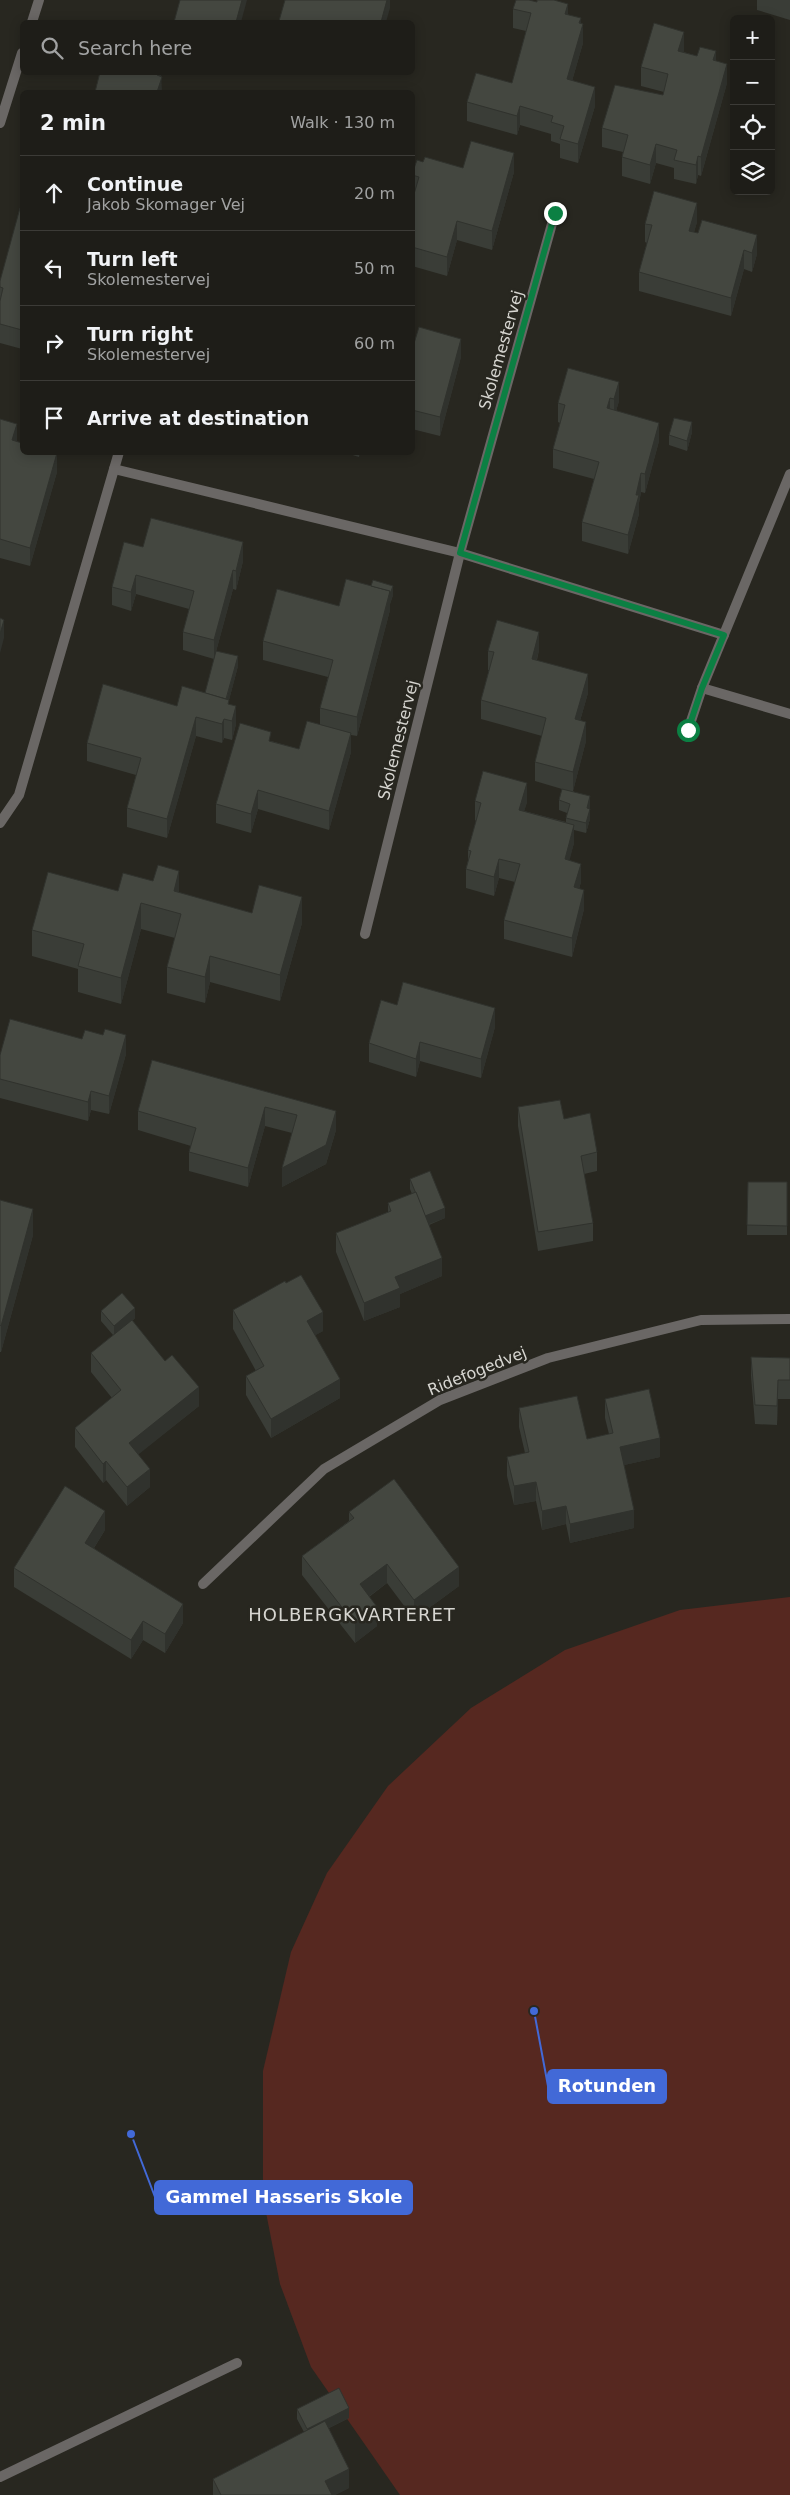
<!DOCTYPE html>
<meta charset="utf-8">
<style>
body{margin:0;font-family:"DejaVu Sans",sans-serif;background:#262621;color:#f1f3f6}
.controls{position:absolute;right:15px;top:15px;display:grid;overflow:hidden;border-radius:8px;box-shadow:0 2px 12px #0003}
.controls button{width:45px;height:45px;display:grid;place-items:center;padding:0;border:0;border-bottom:1px solid #3c3b37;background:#1e1d18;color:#f1f3f6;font:25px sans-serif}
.stop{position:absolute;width:15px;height:15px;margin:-11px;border:4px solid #0b8043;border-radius:50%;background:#fff}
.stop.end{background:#0b8043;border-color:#fff;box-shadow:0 1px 5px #0008}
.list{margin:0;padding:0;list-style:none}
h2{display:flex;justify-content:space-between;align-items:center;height:65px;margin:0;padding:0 20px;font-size:21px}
h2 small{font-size:16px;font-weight:400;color:#a1a2a2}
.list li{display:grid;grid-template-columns:32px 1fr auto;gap:15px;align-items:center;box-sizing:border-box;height:75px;padding:0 20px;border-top:1px solid #3c3b37}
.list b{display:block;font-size:19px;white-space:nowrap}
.list p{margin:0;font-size:16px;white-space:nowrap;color:#a1a2a2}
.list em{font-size:16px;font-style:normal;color:#a1a2a2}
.icon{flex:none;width:28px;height:28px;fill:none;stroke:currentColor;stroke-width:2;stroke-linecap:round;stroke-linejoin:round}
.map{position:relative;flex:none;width:790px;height:2495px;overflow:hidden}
.search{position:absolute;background:#1e1d18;box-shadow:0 2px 12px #0003;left:20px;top:20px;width:395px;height:55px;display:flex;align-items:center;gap:12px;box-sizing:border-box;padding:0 18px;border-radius:8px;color:#a1a2a2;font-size:19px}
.panel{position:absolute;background:#1e1d18;box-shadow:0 2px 12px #0003;left:20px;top:90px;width:395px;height:365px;border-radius:8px}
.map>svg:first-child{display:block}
.green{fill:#562820}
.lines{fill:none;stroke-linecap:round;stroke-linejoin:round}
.service{stroke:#6a6765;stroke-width:10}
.minor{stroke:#6a6765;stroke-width:10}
.wall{fill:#3a3d37}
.shaded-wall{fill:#30322d}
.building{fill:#444740;stroke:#30322d}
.route{stroke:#0b8043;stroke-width:6}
.labels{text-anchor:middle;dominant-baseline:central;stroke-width:5;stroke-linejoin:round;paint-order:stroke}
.street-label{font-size:16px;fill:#d7d6d1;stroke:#282720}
.neighbourhood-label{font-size:18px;letter-spacing:1px;fill:#d7d6d1;stroke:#282720}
.leader{fill:none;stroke:#4269d7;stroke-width:2}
.callout-dot{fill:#4269d7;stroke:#282720;stroke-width:2}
.callout{fill:#4269d7;stroke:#4269d7;stroke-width:2}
.callout-label{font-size:18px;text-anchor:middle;font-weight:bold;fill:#fff}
</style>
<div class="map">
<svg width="790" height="2495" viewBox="0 0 790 2495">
<rect width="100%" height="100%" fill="#282720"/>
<!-- green -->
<polygon class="green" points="790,1597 790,2495 400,2495 311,2367 280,2284 263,2197 263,2071 291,1952 327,1873 388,1786 471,1708 565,1650 680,1610"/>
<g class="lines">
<!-- service -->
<polyline class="service" points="0,2477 237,2363"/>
<!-- minor -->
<g class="minor">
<polyline points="32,22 39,0"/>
<polyline points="0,123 22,53"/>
<polyline points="114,469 460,553 724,635"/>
<polyline points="702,688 790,714"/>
<polyline points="688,730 702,688 790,474"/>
<polyline points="0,823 19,795 119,452"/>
<polyline points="365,934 460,553 555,213"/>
<polyline points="203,1584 324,1469 440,1400 548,1358 701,1320 790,1319"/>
</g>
</g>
<!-- wall -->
<g class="wall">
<polygon points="757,0 790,0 790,20 757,10"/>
<polygon points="513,9 568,15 581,23 583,43 572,81 595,106 578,163 560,158 560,144 551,141 551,134 520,125 517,135 467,121 467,102 512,83 526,31 513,28"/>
<polygon points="684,51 683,52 716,61 727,83 701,176 698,175 696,184 674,179 674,168 656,163 650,184 622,176 622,157 623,152 602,147 602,128 663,95 664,92 641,86 641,67"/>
<polygon points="423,162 463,168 514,172 492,250 457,240 447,276 412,266 412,201 414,195 412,194 412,174"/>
<polygon points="22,209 22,349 0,343 0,281"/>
<polygon points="697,222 694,232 757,254 752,272 744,269 731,316 639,291 639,272 647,243 645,242 645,224"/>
<polygon points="412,350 461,357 440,436 412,429"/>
<polygon points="568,368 619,401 616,411 659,441 645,493 641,492 639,503 639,514 628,554 582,541 582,522 594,479 553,468 553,449 560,423 558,422 558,403"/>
<polygon points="0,419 17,442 57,472 30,566 0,558"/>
<polygon points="692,432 687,451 669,445 669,435"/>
<polygon points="343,452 360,452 359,457"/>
<polygon points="143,547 243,561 236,590 233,589 214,659 183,650 183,632 189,609 136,594 131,611 112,605 112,587"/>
<polygon points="393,595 390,604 390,610 357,736 351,735 351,752 329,830 258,809 251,833 216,823 216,804 271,741 299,749 320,724 320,708 328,677 263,660 263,641 339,606"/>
<polygon points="539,650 537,660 588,693 580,721 586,741 573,791 590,806 589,809 590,819 586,833 574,830 574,843 569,860 581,882 579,889 584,909 572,957 504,939 504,920 515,882 499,878 494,896 466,888 466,869 468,861 468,850 476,821 475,820 475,801 527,802 524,811 566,822 566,818 567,813 559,810 559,800 562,789 535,781 535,762 542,736 481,719 481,700 489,670 488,670 488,651"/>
<polygon points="238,666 229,700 229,704 236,724 232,740 224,738 222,743 196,736 167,838 127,827 127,808 136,775 87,761 87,743 177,706 205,693"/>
<polygon points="118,891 179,893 252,913 302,923 280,1001 210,982 205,1003 167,993 167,967 175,938 141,929 121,1004 78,992 78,969 32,956 32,930"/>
<polygon points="397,1005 495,1027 481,1078 420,1061 416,1077 369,1062 369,1043"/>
<polygon points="126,1054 109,1114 91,1110 88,1121 0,1098 0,1055"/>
<polygon points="152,1060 336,1130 326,1164 282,1187 292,1133 265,1126 248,1187 189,1171 189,1152 191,1146 138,1130 138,1111"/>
<polygon points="518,1107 564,1119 597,1152 597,1171 584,1174 593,1223 593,1241 538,1251 518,1126"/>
<polygon points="410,1179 445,1218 429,1225 442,1276 400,1294 400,1307 364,1321 336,1252 336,1233 388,1212 388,1203 412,1194 410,1189"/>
<polygon points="748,1182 787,1182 787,1235 747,1235"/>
<polygon points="0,1200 33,1235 1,1352 0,1352"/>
<polygon points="233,1310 323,1331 315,1335 340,1398 271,1438 246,1395 246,1376 256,1371 233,1329"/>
<polygon points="101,1311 135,1318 132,1321 199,1406 138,1454 150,1487 127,1506 106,1480 103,1483 75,1447 75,1428 112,1398 91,1372 91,1353 113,1335 101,1321"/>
<polygon points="751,1357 790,1358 790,1399 778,1399 777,1425 755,1424 751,1376"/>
<polygon points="605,1399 660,1457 624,1465 634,1528 570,1543 566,1524 542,1530 536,1501 514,1505 507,1476 507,1457 525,1453 519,1427 519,1408 587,1439 609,1434 605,1418"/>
<polygon points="349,1512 459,1586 414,1619 387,1583 369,1597 377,1626 355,1643 302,1575 302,1556 349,1521"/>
<polygon points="105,1530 94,1548 183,1623 165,1653 143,1640 131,1659 14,1587 14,1568"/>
<polygon points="297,2409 349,2418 329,2428 349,2488 335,2495 213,2495 213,2479 304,2432 297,2419"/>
</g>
<!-- shaded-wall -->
<g class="shaded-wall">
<polygon points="242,0 247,0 241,22 236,22"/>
<polygon points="387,0 390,0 390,8 386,22 381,22"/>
<polygon points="568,4 568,23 565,14"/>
<polygon points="581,18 581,33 583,24 583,43 567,98 567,79"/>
<polygon points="684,32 684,51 678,70 678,51"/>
<polygon points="716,51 716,70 713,60"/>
<polygon points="727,64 727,83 701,176 701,157"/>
<polygon points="158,72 161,72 162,92 157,92 157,75"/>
<polygon points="595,87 595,106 578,163 578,144"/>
<polygon points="520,106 520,125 517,135 517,116"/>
<polygon points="656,144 656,163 650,184 650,165"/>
<polygon points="514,153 514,172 492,250 492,231"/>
<polygon points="698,156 698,175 696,184 696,165"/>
<polygon points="697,203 697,222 689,250 689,231"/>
<polygon points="457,221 457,240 447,276 447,257"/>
<polygon points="757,235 757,254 752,272 752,253"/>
<polygon points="744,250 744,269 731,316 731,298"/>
<polygon points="461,339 461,357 440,436 440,417"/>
<polygon points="619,382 619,401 614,418 614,399"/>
<polygon points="610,398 610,417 607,408"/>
<polygon points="692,422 692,432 687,451 687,441"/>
<polygon points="659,423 659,441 645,493 645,474"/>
<polygon points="17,424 17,443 12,440"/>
<polygon points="57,453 57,472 30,566 30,548"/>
<polygon points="641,473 641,492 639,503 639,514 628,554 628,535 636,495"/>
<polygon points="243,542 243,561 236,590 236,571"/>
<polygon points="233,570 233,589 214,659 214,640"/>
<polygon points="136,575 136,594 131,611 131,592"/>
<polygon points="393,586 393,595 390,604 390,610 357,736 357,717 390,591"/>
<polygon points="4,620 4,638 0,653 0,634"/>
<polygon points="539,632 539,650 532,677 532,659"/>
<polygon points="238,656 238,666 229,700 229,718 226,701"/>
<polygon points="588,674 588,693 575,738 575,719"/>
<polygon points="236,706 236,724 232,740 232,721"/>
<polygon points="196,717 196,736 167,838 167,819"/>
<polygon points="224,719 224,738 222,743 222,724"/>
<polygon points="586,722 586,741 573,791 573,772"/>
<polygon points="351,733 351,752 329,830 329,811"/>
<polygon points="527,783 527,802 519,829 519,810"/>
<polygon points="258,790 258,809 251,833 251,814"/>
<polygon points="590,796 590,806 587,818 587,808"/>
<polygon points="590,809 590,819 586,833 586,823"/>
<polygon points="574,825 574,843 565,878 565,859"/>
<polygon points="499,859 499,878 494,896 494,877"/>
<polygon points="581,864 581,882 574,906 574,887"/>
<polygon points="179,871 179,897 174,891"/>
<polygon points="584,890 584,909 572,957 572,938"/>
<polygon points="302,897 302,923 280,1001 280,975"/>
<polygon points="141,903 141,929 121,1004 121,978"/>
<polygon points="210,956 210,982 205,1003 205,977"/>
<polygon points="495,1008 495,1027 481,1078 481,1059"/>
<polygon points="126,1035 126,1054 109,1114 109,1096"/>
<polygon points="420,1042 420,1061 416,1077 416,1059"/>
<polygon points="91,1091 91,1110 88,1121 88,1102"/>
<polygon points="265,1107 265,1126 248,1187 248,1168"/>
<polygon points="336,1111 336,1130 326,1164 282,1187 282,1168"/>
<polygon points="445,1208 445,1218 424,1226 424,1216"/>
<polygon points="33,1209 33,1235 1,1352 1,1326"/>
<polygon points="442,1258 442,1276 400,1294 400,1307 364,1321 364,1303 395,1277"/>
<polygon points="135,1308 135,1318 114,1336 114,1326"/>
<polygon points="323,1312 323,1331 307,1340 307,1321"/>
<polygon points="340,1379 340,1398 271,1438 271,1419"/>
<polygon points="778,1380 778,1399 777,1425 777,1406"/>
<polygon points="199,1387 199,1406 129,1462 129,1443"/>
<polygon points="660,1438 660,1457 620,1466 620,1447"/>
<polygon points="106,1461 106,1480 103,1483 103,1464"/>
<polygon points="150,1469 150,1487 127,1506 127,1487"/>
<polygon points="536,1482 536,1501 514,1505 514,1486"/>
<polygon points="566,1506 566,1524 542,1530 542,1511"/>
<polygon points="634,1510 634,1528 570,1543 570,1524"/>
<polygon points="105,1511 105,1530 85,1562 85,1543"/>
<polygon points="387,1564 387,1583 360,1603 360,1584"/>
<polygon points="459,1567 459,1586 414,1619 414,1600"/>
<polygon points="183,1604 183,1623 165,1653 165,1634"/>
<polygon points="377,1607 377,1626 355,1643 355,1624"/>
<polygon points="143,1621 143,1640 131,1659 131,1640"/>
<polygon points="349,2408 349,2418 307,2439 307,2429"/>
<polygon points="349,2469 349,2488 335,2495 325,2495 325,2481"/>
</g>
<!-- building -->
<g class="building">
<polygon points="180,0 242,0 236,22 174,22"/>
<polygon points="285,0 387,0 381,22 284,22 279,21"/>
<polygon points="516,0 529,0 537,2 537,0 554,0 568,4 565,14 581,18 579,23 583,24 567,79 595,87 578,144 560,139 564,126 551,122 553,116 520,106 517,116 467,102 476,73 512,83 531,13 513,9"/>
<polygon points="654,23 684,32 678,51 697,56 700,47 716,51 713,60 727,64 701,157 698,156 696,165 674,160 677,150 656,144 650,165 622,157 628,135 602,128 615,85 663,95 668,74 641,67"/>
<polygon points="100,72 158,72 157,75 162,77 157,92 95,92"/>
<polygon points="471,141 514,153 492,231 457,221 447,257 412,247 412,201 419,177 412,175 412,174 417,160 423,162 425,157 463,168"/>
<polygon points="654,191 697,203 689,231 698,233 702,220 757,235 752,253 744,250 731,298 639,272 652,225 645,224"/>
<polygon points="20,208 22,209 22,330 0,324 0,301 3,288 0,287 0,281"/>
<polygon points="419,327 461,339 440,417 412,410 412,350"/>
<polygon points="568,368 619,382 614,399 610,398 607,408 659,423 645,474 641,473 636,495 639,495 628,535 582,522 599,462 553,449 565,405 558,403"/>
<polygon points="674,418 692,422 687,441 669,435"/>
<polygon points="0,419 17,424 12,440 22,443 22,452 57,453 30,548 0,539"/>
<polygon points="151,518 243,542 236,571 233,570 214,640 183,632 194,591 136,575 131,592 112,587 124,542 143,547"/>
<polygon points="346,579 390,591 357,717 320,708 333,660 263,641 277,589 339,606"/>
<polygon points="373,580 393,586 390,594 390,591 371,586"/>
<polygon points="0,618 4,620 0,634"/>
<polygon points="497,620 539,632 532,659 588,674 575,719 586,722 573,772 535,762 546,718 481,700 494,652 488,651"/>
<polygon points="216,651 238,656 226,699 205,693"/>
<polygon points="103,684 177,706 182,686 229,700 228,704 236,706 232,721 224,719 222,724 196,717 167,819 127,808 141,758 87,743"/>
<polygon points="307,721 351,733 329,811 258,790 251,814 216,804 240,723 271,732 269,741 299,749"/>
<polygon points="483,771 527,783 519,810 574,825 565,859 581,864 574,887 584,890 572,938 504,920 520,864 499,859 494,877 466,869 471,851 468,850 481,803 475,801"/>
<polygon points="562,789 590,796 587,808 590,809 586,823 566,818 570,804 559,800"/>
<polygon points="158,865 179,871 174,891 252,913 259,885 302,897 280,975 210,956 205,977 167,967 181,914 141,903 121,978 78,966 84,944 32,930 48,872 118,891 123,873 153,881"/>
<polygon points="403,982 495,1008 481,1059 420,1042 416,1059 369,1043 381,1000 397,1005"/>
<polygon points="10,1019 82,1039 85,1030 103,1035 105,1029 126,1035 109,1096 91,1091 88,1102 0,1079 0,1055"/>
<polygon points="152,1060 336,1111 326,1145 282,1168 297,1115 265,1107 248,1168 189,1152 196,1128 138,1111"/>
<polygon points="560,1100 564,1119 590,1113 597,1152 581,1156 593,1223 538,1232 518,1107"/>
<polygon points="430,1171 445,1208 425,1216 410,1179"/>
<polygon points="748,1182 787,1182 787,1226 747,1225"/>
<polygon points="416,1192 442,1258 395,1277 400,1288 364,1303 336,1233 391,1211 388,1203"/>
<polygon points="0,1200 33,1209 1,1326 0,1325"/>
<polygon points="301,1275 323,1312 307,1321 340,1379 271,1419 246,1376 264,1366 233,1310 285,1281 286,1283"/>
<polygon points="122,1293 135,1308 114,1326 101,1311"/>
<polygon points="132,1320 165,1361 172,1355 199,1387 129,1443 150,1469 127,1487 106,1461 103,1464 75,1428 121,1390 91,1353"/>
<polygon points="751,1357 790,1358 790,1380 778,1380 777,1406 755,1405"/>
<polygon points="649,1389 660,1438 620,1447 634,1510 570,1524 566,1506 542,1511 536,1482 514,1486 507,1457 529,1452 519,1408 577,1396 587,1439 613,1433 605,1399"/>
<polygon points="394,1479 459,1567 414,1600 387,1564 360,1584 377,1607 355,1624 302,1556 354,1518 349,1512"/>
<polygon points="65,1486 105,1511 85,1543 183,1604 165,1634 143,1621 131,1640 14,1568"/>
<polygon points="339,2388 349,2408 307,2429 297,2409"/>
<polygon points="325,2421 349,2469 325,2481 332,2495 221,2495 213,2479"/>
</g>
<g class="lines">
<!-- route -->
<polyline class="route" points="555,213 460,553 724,635 702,688 688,730"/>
</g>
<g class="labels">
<!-- street labels -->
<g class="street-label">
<text transform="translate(501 350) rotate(-74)">Skolemestervej</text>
<text transform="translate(398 740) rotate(-76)">Skolemestervej</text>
<text transform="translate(477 1371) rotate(-22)">Ridefogedvej</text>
</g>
<!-- neighbourhood labels -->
<g class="neighbourhood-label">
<text x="352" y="1614">HOLBERGKVARTERET</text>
</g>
</g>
<!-- callouts -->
<path class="leader" d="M534 2011L548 2086M131 2134L155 2197"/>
<g class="callout-dot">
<circle cx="534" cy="2011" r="5"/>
<circle cx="131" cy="2134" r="5"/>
</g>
<g class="callout">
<rect x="548" y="2070" width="118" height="33" rx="5"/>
<rect x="155" y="2181" width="257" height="33" rx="5"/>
</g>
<g class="callout-label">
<text x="607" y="2092">Rotunden</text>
<text x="284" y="2203">Gammel Hasseris Skole</text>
</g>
</svg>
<div class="controls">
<button>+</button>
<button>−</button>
<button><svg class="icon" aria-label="locate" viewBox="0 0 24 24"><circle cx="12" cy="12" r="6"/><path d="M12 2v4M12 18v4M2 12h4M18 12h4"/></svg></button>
<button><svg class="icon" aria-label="layers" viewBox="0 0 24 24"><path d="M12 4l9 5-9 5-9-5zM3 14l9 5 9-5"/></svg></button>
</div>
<div class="stop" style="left:688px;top:730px"></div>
<div class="stop end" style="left:555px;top:213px"></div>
<div class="search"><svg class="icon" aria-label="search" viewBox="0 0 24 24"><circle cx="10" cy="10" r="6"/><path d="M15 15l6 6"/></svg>Search here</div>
<section class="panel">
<h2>2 min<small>Walk · 130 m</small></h2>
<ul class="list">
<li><svg class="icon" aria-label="ahead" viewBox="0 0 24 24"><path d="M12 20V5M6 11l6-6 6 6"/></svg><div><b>Continue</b><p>Jakob Skomager Vej</p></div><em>20 m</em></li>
<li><svg class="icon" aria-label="left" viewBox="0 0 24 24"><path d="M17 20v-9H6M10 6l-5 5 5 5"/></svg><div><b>Turn left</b><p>Skolemestervej</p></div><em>50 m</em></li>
<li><svg class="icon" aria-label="right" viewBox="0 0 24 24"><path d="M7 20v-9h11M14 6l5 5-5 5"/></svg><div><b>Turn right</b><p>Skolemestervej</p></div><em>60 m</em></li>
<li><svg class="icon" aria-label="arrive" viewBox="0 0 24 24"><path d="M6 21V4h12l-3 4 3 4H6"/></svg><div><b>Arrive at destination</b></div></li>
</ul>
</section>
</div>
